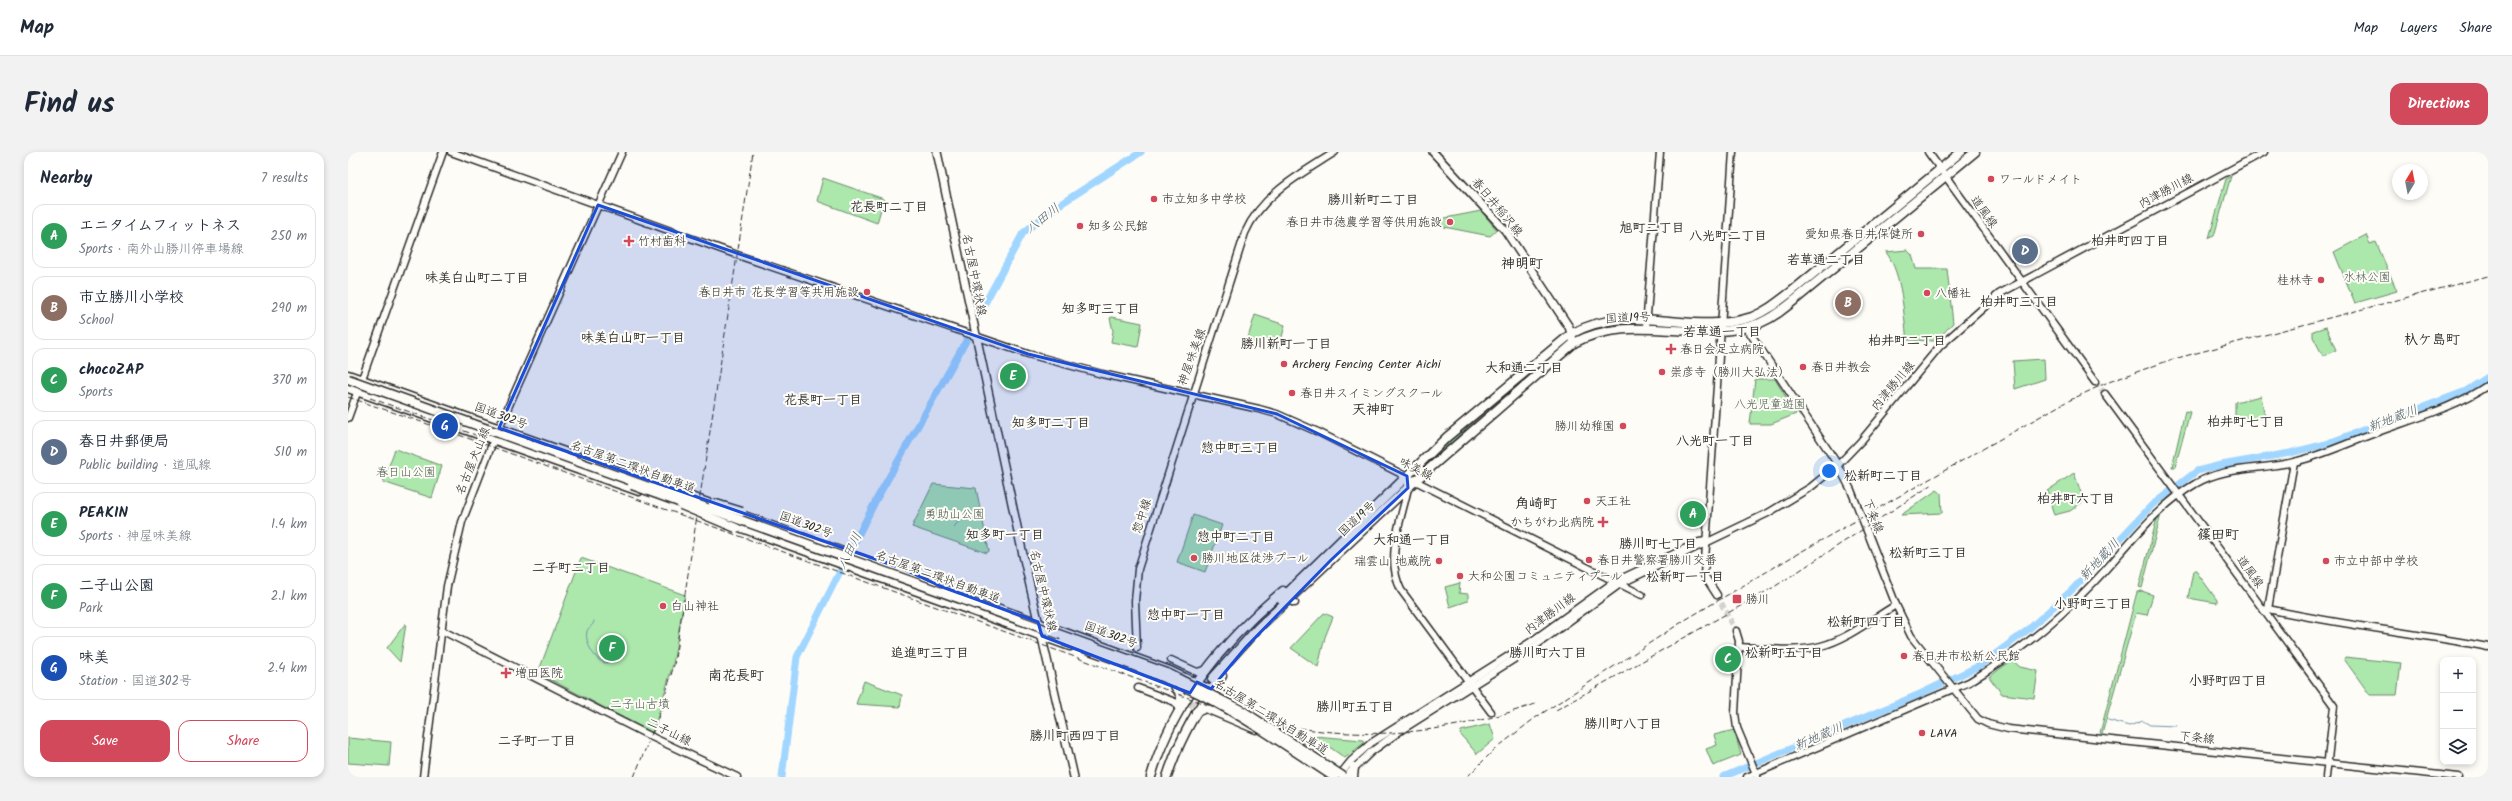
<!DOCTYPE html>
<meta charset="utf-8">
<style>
body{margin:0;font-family:Kalam,"Klee One",sans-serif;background:#f2f2f3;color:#1f2937}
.controls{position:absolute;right:12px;bottom:12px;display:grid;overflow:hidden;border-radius:8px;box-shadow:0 2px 6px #0003}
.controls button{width:36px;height:36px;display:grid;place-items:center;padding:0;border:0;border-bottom:1px solid #e0e1e3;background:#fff;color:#1f2937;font:20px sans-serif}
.compass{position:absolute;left:2044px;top:12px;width:36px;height:36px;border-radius:50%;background:#fff;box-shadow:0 2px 6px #0003;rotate:10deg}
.you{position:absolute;left:1481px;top:319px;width:14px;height:14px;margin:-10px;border:3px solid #fff;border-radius:50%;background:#1a73e8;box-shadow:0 0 0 6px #1a73e833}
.badge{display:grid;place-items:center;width:26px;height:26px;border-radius:50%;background:#d1495b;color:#fff;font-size:13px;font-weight:700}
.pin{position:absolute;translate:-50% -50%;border:2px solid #fff;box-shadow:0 1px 4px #0006}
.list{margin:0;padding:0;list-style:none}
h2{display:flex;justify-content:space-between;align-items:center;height:52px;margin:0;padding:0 16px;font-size:17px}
h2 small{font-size:13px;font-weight:400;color:#747a83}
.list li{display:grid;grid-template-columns:26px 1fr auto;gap:12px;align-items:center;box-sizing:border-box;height:64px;margin:0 8px 8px;padding:0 8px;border:1px solid #e0e1e3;border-radius:12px}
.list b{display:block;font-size:15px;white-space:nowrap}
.list p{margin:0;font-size:13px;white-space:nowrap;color:#747a83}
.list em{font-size:13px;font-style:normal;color:#747a83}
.actions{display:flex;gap:8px;padding:12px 16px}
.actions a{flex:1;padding:9px 0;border:1px solid #d1495b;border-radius:12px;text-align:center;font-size:14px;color:#d1495b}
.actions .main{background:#d1495b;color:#fff}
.icon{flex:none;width:22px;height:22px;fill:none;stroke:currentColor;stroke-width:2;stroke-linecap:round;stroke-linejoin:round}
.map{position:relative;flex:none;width:2140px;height:625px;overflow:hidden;border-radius:12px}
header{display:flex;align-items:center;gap:24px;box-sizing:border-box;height:56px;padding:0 20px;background:#fff;border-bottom:1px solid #e0e1e3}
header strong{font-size:19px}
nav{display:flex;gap:22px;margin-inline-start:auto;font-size:14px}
.intro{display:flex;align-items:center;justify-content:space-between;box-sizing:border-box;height:96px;padding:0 24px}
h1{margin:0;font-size:28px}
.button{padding:10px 18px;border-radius:12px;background:#d1495b;color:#fff;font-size:14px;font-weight:700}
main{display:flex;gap:24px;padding:0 24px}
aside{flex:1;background:#fff;border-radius:12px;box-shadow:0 2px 6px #0003}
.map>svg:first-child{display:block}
.green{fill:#ace7ac;stroke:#6c896c}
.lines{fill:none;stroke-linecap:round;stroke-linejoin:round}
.stream{stroke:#7192aa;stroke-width:1}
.river{stroke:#a0d6ff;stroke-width:7}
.secondary-tunnel{stroke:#d3d2ce;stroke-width:6;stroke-dasharray:6 3;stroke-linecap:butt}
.highway-tunnel{stroke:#d3d2ce;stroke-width:8;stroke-dasharray:8 4;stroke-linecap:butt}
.secondary-casing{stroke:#2b2b2b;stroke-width:9}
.primary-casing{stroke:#2b2b2b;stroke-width:10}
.highway-casing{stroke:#2b2b2b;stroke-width:11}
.secondary{stroke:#fdfcf7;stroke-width:6}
.primary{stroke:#fdfcf7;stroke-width:7}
.highway{stroke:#fdfcf7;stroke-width:8}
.rail{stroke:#2b2b2b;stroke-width:1;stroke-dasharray:6 3;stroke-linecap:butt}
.highway-bridge-casing{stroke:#2b2b2b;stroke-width:11;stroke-linecap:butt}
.highway-bridge{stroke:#fdfcf7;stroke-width:8}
.marked{fill:#1d4ed8;fill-opacity:0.2;stroke:#1d4ed8;stroke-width:3;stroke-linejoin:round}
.poi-dot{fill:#d1495b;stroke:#fdfcf7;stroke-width:1.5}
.labels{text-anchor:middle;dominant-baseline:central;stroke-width:4;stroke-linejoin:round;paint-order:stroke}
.poi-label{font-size:12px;fill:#2b2b2b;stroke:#fdfcf7;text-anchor:start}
.street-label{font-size:12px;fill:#2b2b2b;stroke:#fdfcf7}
.park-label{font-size:12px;fill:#4b5a4b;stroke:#fdfcf7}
.neighbourhood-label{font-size:13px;font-weight:bold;fill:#2b2b2b;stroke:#fdfcf7}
.water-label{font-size:13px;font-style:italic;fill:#4e5e6b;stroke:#fdfcf7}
.quarter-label{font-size:14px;font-weight:bold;fill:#2b2b2b;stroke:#fdfcf7}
</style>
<header>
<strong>Map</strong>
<nav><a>Map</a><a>Layers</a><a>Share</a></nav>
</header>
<div class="intro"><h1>Find us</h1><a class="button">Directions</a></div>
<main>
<aside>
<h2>Nearby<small>7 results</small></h2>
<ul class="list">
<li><span class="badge" style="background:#2e9e5b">A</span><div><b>エニタイムフィットネス</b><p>Sports · 南外山勝川停車場線</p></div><em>250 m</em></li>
<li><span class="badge" style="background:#8d6e63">B</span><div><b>市立勝川小学校</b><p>School</p></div><em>290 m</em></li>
<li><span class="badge" style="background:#2e9e5b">C</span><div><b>chocoZAP</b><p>Sports</p></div><em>370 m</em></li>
<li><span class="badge" style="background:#5c6f8a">D</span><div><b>春日井郵便局</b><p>Public building · 道風線</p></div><em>510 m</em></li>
<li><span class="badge" style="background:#2e9e5b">E</span><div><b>PEAKIN</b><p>Sports · 神屋味美線</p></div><em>1.4 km</em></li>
<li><span class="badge" style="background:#2e9e5b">F</span><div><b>二子山公園</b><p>Park</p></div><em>2.1 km</em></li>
<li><span class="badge" style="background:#1a4fb4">G</span><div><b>味美</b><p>Station · 国道302号</p></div><em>2.4 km</em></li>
</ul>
<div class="actions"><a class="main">Save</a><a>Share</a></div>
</aside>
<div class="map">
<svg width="2140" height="625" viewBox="0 0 2140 625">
<rect width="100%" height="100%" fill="#fdfcf7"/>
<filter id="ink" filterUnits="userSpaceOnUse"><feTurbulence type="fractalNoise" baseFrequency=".025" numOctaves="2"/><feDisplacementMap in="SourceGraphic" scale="8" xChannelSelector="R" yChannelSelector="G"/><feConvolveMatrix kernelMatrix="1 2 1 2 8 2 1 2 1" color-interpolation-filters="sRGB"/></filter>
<g filter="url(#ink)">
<!-- green -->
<g class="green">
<polygon points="1883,24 1866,84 1861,86 1878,27"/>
<polygon points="475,26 536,47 529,71 469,49"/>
<polygon points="1133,59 1149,78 1142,84 1096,75 1091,70 1092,67"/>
<polygon points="2018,83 2022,92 2028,90 2049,139 2007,151 1986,100"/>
<path d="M1559 98 1564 103 1568 117H1599L1605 171 1588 189 1559 188C1555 160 1555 124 1538 100Z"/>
<polygon points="907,163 937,173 931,197 899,189"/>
<polygon points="764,165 794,171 790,195 763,190 765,179 762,166"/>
<polygon points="1978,175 1988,198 1975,204 1965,185 1965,179"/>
<polygon points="1217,192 1217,195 1145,255 1144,254 1073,317 1071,316 1100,289"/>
<polygon points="1696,207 1697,227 1667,237 1665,209"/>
<polygon points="1407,227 1427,227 1448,262 1423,272 1402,272"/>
<polygon points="1913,244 1917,265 1887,271 1887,250"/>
<polygon points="1837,259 1842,260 1827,315 1824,315"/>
<polygon points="47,297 94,314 84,346 35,330"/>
<polygon points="1726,321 1736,349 1722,359 1706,363 1699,339"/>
<polygon points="585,332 628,336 641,399 639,401 564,375"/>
<polygon points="1589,338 1593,341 1594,361 1553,363"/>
<polygon points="1813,362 1794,436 1791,435 1809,366"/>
<polygon points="845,363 874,373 857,420 829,410"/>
<polygon points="233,406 337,443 325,512 305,581 190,521"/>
<polygon points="1845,419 1848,419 1869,448 1869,451 1840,446"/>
<polygon points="1112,431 1111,441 1120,442 1120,449 1102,455 1097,435"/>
<polygon points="1794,439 1805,443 1799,463 1788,461 1754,582 1752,581 1789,440"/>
<polygon points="976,461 985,465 977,485 970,515 943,496"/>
<polygon points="57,472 58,472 52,510 39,496"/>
<polygon points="1997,505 2053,511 2049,543 2022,543 1996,507"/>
<polygon points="1664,508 1672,515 1690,519 1686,546 1654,542 1641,525"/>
<polygon points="516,529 554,543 552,555 508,552"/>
<polygon points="1142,572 1147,587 1129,602 1112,582 1113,579"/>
<polygon points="1386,578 1393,603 1365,614 1358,597 1369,593 1366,583"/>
<polygon points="966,584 1015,588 1016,591 997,606"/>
<polygon points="0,586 43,590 41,614 0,611"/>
</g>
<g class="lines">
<!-- stream -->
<g class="stream">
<polyline points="606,375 610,370 623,364"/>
<path d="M246 469C245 475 241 474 239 479 236 489 247 510 258 511 268 507 271 500 271 489"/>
<polyline points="1760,568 1781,574 1795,569 1802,573 1828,574"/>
</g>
<!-- river -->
<g class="river">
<polyline points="630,164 675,81 708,55 793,0"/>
<polyline points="434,625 449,505 528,348 618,189"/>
<polyline points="1375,625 1572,542 1631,514 1681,477 1725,437 1804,353 1849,319 1873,313 1942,301 1978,292 2118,239 2140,225"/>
</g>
<!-- secondary-tunnel -->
<g class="secondary-tunnel">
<polyline points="1747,230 1757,242"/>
<polyline points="1369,443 1388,479"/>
</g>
<!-- highway-tunnel -->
<polyline class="highway-tunnel" points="840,554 860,525"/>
<defs>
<g id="secondary">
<polyline points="103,0 395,105 680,202 754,222 911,257 929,262 970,280 1294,443"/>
<polyline points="1580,0 1747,230"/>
<polyline points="1298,175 1312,0"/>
<polyline points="1398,175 1490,313 1503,338 1548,453 1563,484 1630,567 1640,572 1660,577 2111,625"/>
<polyline points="1757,242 1986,554 1978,625"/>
<polyline points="0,266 95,0"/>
<path d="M1059 324 1060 336C1053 369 1037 406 1053 438L1143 560"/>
<polyline points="1369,443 1356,423 1385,0"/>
<polyline points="944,450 947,451"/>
<polyline points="1920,457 1946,310"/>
<path d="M1917 459 1920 457C1993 473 2067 481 2140 495"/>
<polyline points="93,478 306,586 389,625"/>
<polyline points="1388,479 1391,489 1387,561 1389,576 1409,624"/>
<path d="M1391 495C1417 496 1447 501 1473 494 1500 487 1524 467 1548 453"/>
<path d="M789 496 787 449 790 417 897 81C914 42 953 22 987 0"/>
<polyline points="823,508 849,520 858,518"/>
<polyline points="790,536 827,550 832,557"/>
<polyline points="75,625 99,434 114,370 146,287 274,0"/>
<polyline points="990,625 1003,609 1023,591 1184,489 1266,430 1351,390 1358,389"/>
<polyline points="997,625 1023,600 1052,579 1187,494 1272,432 1420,361 1463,335 1490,313 1513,289 1592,194 1651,142 1916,0"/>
<path d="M1399 625 1621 530C1667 503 1709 469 1746 430 1778 397 1806 356 1847 332 1876 314 1913 318 1946 310 1973 304 2000 291 2027 281 2064 267 2107 256 2140 233"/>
</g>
<g id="primary">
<polyline points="589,0 675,403 726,625"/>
<polyline points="1085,0 1157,78 1221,175 1226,191"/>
</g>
<g id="highway">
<polyline points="0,223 371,355"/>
<polyline points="0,236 291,339"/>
<polyline points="385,360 822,519 886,549 951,591"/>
<polyline points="383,372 722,494"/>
<path d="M933 447 1099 285 1223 182C1285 148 1343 185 1404 165 1419 159 1430 150 1443 140L1613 0"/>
<path d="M864 527 910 476 1067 329 1226 191C1285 159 1351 194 1412 171 1426 165 1437 156 1448 147L1627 0"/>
<polyline points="827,534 833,544 833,556"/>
<polyline points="848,560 858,556 908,577"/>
<path d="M803 625C824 551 877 487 935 439"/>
<path d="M819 625C831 588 849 555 874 524"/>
<polyline points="1005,625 1006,615"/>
</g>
</defs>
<!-- secondary casing -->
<use href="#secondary" class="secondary-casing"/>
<!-- primary casing -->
<use href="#primary" class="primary-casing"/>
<!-- highway casing -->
<use href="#highway" class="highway-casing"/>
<!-- secondary -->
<use href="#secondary" class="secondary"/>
<!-- primary -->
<use href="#primary" class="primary"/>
<!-- highway -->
<use href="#highway" class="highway"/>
<!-- rail -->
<g class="rail">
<path d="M0 245 100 279 863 554C973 592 1080 590 1190 551"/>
<polyline points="22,246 139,287"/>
<polyline points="1208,558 1426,435 1585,332"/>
<polyline points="286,625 312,561 326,513 405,0"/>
<polyline points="1119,625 1146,598 1187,566 1337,468 1442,406 1716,251 1758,231 1822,208 2140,124"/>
</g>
<defs>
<g id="highway-bridge">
<polyline points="0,227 819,521 895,559 996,625"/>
<polyline points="284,333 339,353"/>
<polyline points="365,351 394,360"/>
<polyline points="333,353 388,376"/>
<path d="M716 489C762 505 808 521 852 542 899 566 942 596 986 625"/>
</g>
</defs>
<!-- highway-bridge casing -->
<use href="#highway-bridge" class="highway-bridge-casing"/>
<!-- highway-bridge -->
<use href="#highway-bridge" class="highway-bridge"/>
</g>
</g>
<!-- marked area -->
<path class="marked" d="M250 53 680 202 929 262 1059 324 1060 336 983 408 898 495 863 537 849 530 842 541 694 484 690 470 592 434 553 416 151 276Z"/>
<!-- markers -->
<g class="poi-dot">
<circle cx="1643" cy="27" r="4"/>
<circle cx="806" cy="47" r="4"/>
<circle cx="1102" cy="70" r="4"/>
<circle cx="732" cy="74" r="4"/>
<circle cx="1573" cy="82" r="4"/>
<path d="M279 83h4v4h4v4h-4v4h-4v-4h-4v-4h4z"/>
<circle cx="1973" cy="128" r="4"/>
<circle cx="519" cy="140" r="4"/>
<circle cx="1579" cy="141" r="4"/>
<path d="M1321 191h4v4h4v4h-4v4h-4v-4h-4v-4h4z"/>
<circle cx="936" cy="212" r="4"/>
<circle cx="1455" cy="215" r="4"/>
<circle cx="1314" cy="220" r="4"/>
<circle cx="944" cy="241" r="4"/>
<circle cx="1275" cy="274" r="4"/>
<circle cx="1239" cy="349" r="4"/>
<path d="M1253 364h4v4h4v4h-4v4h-4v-4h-4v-4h4z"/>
<circle cx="846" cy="406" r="4"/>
<circle cx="1241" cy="408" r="4"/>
<circle cx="1091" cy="409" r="4"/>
<circle cx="1978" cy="409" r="4"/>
<circle cx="1112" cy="424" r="4"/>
<rect x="1384" y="442" width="10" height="10" rx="2"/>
<circle cx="315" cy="454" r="4"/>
<circle cx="1556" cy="504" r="4"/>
<path d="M156 515h4v4h4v4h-4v4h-4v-4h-4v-4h4z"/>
<circle cx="1574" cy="581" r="4"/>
</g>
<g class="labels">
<!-- poi labels -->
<g class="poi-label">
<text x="1651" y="27">ワールドメイト</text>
<text x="814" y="47">市立知多中学校</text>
<text x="1094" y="70" text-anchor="end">春日井市徳農学習等供用施設</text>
<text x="740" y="74">知多公民館</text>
<text x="1565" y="82" text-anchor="end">愛知県春日井保健所</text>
<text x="290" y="89">竹村歯科</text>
<text x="1965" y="128" text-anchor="end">桂林寺</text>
<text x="511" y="140" text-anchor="end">春日井市 花長学習等共用施設</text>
<text x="1587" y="141">八幡社</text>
<text x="1332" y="197">春日会足立病院</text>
<text x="944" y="212">Archery Fencing Center Aichi</text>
<text x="1463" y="215">春日井教会</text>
<text x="1322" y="220">崇彦寺（勝川大弘法）</text>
<text x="952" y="241">春日井スイミングスクール</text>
<text x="1267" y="274" text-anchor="end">勝川幼稚園</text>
<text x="1247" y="349">天王社</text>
<text x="1246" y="370" text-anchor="end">かちがわ北病院</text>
<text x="854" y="406">勝川地区徒渉プール</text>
<text x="1249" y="408">春日井警察署勝川交番</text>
<text x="1083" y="409" text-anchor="end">瑞雲山 地蔵院</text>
<text x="1986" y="409">市立中部中学校</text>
<text x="1120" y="424">大和公園コミュニティプール</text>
<text x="1398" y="447">勝川</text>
<text x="323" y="454">白山神社</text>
<text x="1564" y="504">春日井市松新公民館</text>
<text x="167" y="521">増田医院</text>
<text x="1582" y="581">LAVA</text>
</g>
<!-- street labels -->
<g class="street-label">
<text transform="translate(1818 39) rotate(-28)">内津勝川線</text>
<text transform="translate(1149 55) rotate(50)">春日井稲沢線</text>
<text transform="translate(1636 60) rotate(54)">道風線</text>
<text transform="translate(626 123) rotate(79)">名古屋中環状線</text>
<text transform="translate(1280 166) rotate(-3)">国道19号</text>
<text transform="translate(844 205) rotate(-70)">神屋味美線</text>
<text transform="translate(1545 234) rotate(-50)">内津勝川線</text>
<text transform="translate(153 264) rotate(20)">国道302号</text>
<text transform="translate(125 309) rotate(-68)">名古屋犬山線</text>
<text transform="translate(285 315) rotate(20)">名古屋第二環状自動車道</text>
<text transform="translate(1068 317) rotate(27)">味美線</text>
<text transform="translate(794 364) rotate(-72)">惣中線</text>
<text transform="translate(1525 364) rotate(69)">下条線</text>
<text transform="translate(1009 367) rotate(-43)">国道19号</text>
<text transform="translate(458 373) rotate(20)">国道302号</text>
<text transform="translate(1902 420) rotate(54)">道風線</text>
<text transform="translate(590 425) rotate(20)">名古屋第二環状自動車道</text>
<text transform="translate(695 439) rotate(77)">名古屋中環状線</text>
<text transform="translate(1202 462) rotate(-37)">内津勝川線</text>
<text transform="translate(763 483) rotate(20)">国道302号</text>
<text transform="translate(923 565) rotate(32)">名古屋第二環状自動車道</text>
<text transform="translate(321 580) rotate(26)">二子山線</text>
<text transform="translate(1849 586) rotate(6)">下条線</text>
</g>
<!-- park labels -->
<g class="park-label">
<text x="2019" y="125">水林公園</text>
<text x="1422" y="252">八光児童遊園</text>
<text x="58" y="320">春日山公園</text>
<text x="607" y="362">勇助山公園</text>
<text x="292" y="552">二子山古墳</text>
</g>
<!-- neighbourhood labels -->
<g class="neighbourhood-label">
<text x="1025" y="48">勝川新町二丁目</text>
<text x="541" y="55">花長町二丁目</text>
<text x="1304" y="76">旭町二丁目</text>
<text x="1380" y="84">八光町二丁目</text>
<text x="1782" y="89">柏井町四丁目</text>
<text x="1478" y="108">若草通二丁目</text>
<text x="129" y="126">味美白山町二丁目</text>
<text x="1671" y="150">柏井町三丁目</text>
<text x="753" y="157">知多町三丁目</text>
<text x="1374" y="180">若草通一丁目</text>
<text x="285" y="186">味美白山町一丁目</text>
<text x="1559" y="189">柏井町二丁目</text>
<text x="938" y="192">勝川新町一丁目</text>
<text x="1176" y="216">大和通二丁目</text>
<text x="475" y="248">花長町一丁目</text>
<text x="1898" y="270">柏井町七丁目</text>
<text x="703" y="271">知多町二丁目</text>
<text x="1367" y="289">八光町一丁目</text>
<text x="892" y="296">惣中町三丁目</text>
<text x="1535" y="324">松新町二丁目</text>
<text x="1728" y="347">柏井町六丁目</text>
<text x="657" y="383">知多町一丁目</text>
<text x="888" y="385">惣中町二丁目</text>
<text x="1064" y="388">大和通一丁目</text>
<text x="1310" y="392">勝川町七丁目</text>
<text x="1580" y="401">松新町三丁目</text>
<text x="223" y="416">二子町二丁目</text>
<text x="1337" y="425">松新町一丁目</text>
<text x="1745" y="452">小野町三丁目</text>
<text x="838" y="463">惣中町一丁目</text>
<text x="1518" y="470">松新町四丁目</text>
<text x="582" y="501">追進町三丁目</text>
<text x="1200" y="501">勝川町六丁目</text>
<text x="1436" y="501">松新町五丁目</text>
<text x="1880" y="529">小野町四丁目</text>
<text x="1007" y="555">勝川町五丁目</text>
<text x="1275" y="572">勝川町八丁目</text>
<text x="727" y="584">勝川町西四丁目</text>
<text x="189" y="589">二子町一丁目</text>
</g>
<!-- water labels -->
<g class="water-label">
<text transform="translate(695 67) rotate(-38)">八田川</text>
<text transform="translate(2045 267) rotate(-21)">新地蔵川</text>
<text transform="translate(502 399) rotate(-63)">八田川</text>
<text transform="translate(1752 408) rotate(-47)">新地蔵川</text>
<text transform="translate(1471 585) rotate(-23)">新地蔵川</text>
</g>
<!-- quarter labels -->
<g class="quarter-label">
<text x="1174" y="112">神明町</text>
<text x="2084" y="188">杁ケ島町</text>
<text x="1025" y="258">天神町</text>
<text x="1188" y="352">角崎町</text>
<text x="1870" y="383">篠田町</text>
<text x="388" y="524">南花長町</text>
</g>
</g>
</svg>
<div class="controls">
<button>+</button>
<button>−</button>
<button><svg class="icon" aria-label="layers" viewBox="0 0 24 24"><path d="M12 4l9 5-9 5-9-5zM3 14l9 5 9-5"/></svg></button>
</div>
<svg class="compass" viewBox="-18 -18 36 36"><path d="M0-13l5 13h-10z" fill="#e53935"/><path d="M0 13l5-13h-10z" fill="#747a83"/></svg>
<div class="you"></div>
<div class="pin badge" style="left:1345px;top:362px;background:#2e9e5b">A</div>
<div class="pin badge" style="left:1500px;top:151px;background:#8d6e63">B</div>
<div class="pin badge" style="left:1380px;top:507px;background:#2e9e5b">C</div>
<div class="pin badge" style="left:1677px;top:99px;background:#5c6f8a">D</div>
<div class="pin badge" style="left:665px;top:224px;background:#2e9e5b">E</div>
<div class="pin badge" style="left:264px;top:496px;background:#2e9e5b">F</div>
<div class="pin badge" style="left:97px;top:274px;background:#1a4fb4">G</div>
</div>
</main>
